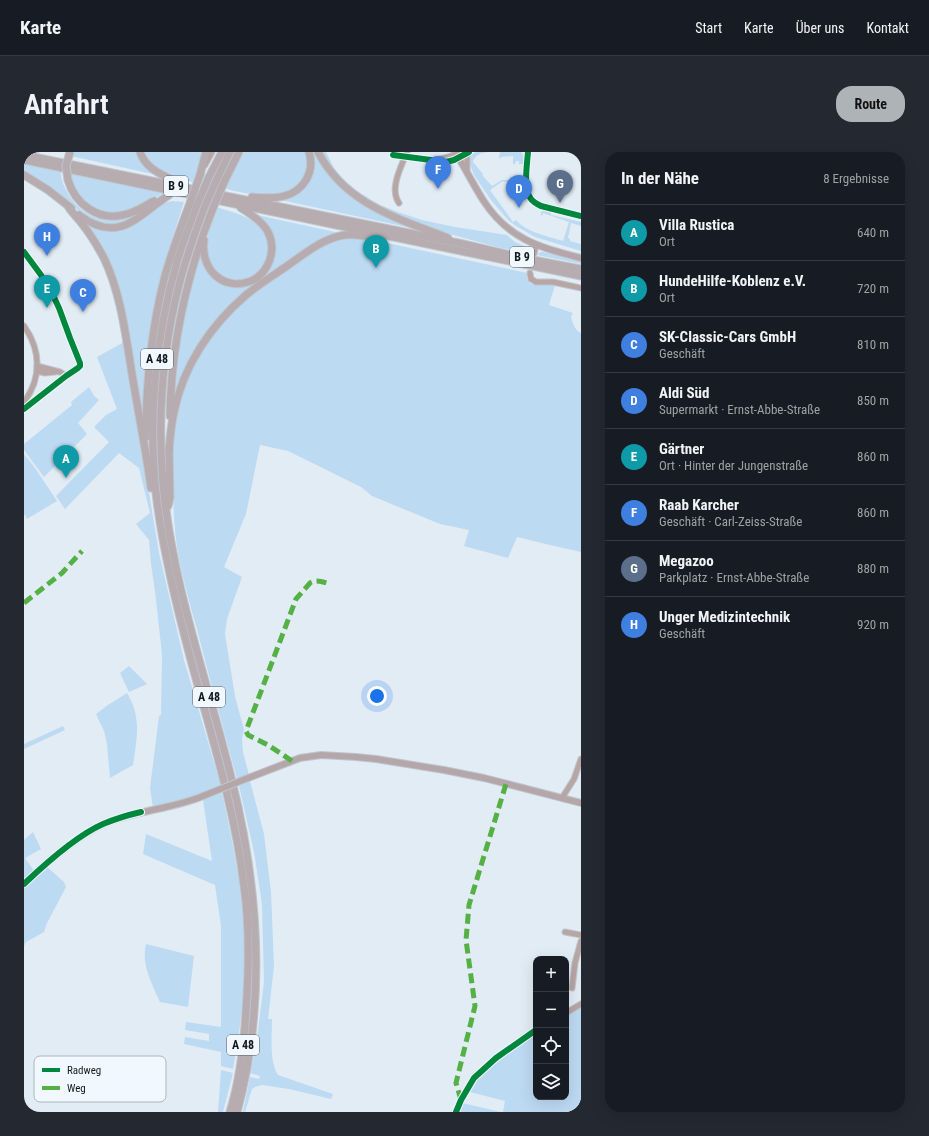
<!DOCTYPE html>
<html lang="de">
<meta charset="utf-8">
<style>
body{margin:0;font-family:"Roboto Condensed",sans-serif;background:#242831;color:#f1f3f6}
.controls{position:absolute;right:12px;bottom:12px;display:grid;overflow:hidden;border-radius:8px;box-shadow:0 4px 16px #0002}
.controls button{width:36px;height:36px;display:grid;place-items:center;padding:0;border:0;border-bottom:1px solid #363941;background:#171b24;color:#f1f3f6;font:20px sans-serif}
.you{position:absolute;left:353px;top:544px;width:14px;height:14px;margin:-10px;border:3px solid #fff;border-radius:50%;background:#1a73e8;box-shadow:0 0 0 6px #1a73e833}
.badge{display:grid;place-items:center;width:26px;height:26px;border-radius:50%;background:#aeb3b7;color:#fff;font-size:13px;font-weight:700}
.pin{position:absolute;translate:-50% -33px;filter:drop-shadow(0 1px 2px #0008)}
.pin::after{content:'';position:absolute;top:21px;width:14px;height:12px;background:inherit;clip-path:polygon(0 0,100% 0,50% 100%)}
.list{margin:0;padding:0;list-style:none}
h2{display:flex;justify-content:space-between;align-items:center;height:52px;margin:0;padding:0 16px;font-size:17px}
h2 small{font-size:13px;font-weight:400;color:#9ea1a6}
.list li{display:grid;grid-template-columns:26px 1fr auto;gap:12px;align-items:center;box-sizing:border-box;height:56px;padding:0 16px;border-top:1px solid #363941}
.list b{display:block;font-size:15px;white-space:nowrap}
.list p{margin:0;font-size:13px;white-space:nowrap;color:#9ea1a6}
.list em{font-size:13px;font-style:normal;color:#9ea1a6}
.icon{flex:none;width:22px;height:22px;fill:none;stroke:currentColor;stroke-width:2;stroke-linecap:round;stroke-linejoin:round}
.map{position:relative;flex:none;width:557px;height:960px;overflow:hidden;border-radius:16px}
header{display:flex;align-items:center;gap:24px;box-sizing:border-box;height:56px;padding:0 20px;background:#171b24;border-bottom:1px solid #363941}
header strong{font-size:19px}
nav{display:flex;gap:22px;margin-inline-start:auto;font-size:14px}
.intro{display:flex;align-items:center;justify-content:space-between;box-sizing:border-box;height:96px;padding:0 24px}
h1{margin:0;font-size:28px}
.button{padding:10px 18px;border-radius:16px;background:#aeb3b7;color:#111;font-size:14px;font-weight:700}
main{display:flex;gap:24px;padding:0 24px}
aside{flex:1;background:#171b24;border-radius:16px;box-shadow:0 4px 16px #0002}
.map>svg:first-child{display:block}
.green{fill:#bddaf3}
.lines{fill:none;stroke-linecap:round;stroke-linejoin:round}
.minor-casing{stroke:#bec6cd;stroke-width:7}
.major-casing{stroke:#bec6cd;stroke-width:8}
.highway-casing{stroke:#bec6cd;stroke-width:9}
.minor{stroke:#b8a6a5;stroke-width:5}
.major{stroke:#b5a7a9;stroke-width:6}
.highway{stroke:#b7acaf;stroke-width:7}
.major-bridge-casing{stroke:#bec6cd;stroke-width:8;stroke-linecap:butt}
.highway-bridge-casing{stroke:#bec6cd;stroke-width:9;stroke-linecap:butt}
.major-bridge{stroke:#b5a7a9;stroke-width:6}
.highway-bridge{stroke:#b7acaf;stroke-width:7}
.quiet{stroke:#55b145;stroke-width:5;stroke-dasharray:10 5;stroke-linecap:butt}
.cycleway-casing{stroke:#f1f8ff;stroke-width:8}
.cycleway{stroke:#00873e;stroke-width:6}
.labels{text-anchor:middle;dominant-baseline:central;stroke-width:3.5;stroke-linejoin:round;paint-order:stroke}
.shield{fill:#f1f8ff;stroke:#565d62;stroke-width:1}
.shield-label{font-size:12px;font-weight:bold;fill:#131a1f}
.key{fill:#f1f8ff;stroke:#aeb5bc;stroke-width:1}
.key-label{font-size:11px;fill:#131a1f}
</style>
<header>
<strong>Karte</strong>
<nav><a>Start</a><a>Karte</a><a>Über uns</a><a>Kontakt</a></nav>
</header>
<div class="intro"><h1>Anfahrt</h1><a class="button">Route</a></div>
<main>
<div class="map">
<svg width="557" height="960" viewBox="0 0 557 960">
<rect width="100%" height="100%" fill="#e2ecf5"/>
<!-- green -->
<g class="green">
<polygon points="48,0 114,0 133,23 47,4"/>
<path d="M119 0H179L169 30C154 27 134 21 124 8 122 6 121 3 119 0Z"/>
<path d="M220 0H282C292 50 232 47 201 36L212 13Z"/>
<polygon points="287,0 291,0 312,30 392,77 252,47 281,33"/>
<polygon points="297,0 302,0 310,16 326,35 356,53 374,60 398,68 431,75 483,83 491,90 502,95 506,101 477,96 429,83 398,73 345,50 317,28"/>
<path d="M452 0H464C457 1 451 3 449 10L459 22 458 23 468 34 478 28H496V40L500 46 498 48 488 32 486 33 482 29 480 30 479 29 466 38 489 70 492 68C503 81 524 84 539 89L545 70 519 61 518 64 517 63V60L521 58 527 60V63L557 70V74L547 71 544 86 546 87V89L557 92V99L511 85 492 74 484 68 467 48 450 23 445 10V6L448 2Z"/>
<polygon points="476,0 497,0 500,5 500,12 495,12 495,9 492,9 491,12 489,12 489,4 477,5 476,7 475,6"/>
<path d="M0 12 37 19C36 27 41 36 45 43 52 55 66 66 80 66 91 66 103 62 114 60L116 63 108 68 94 72 84 73 74 71 56 60 25 34 0 20Z"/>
<path d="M44 20 52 23 141 41C116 53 96 70 68 55 62 51 56 47 52 41 49 35 47 27 44 20Z"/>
<path d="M148 49 160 50C141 108 123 172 120 233 119 244 119 255 119 266L95 138 60 69 92 77 139 51Z"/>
<path d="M193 55C209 61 225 63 237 76 242 80 243 86 244 92 248 117 220 137 198 124 193 121 188 116 186 111 184 108 184 105 184 102 181 89 187 66 193 55Z"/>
<polygon points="229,62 320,82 254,118 184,181 149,257 151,220 160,159 177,97 178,106 202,132 232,128 250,93"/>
<path d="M323 86 349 88 503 121V127L507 132 531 133 525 153 549 161 547 165C549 172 551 178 557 181V400L526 393 493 385 484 406 440 394 445 378 416 372 348 344 337 335 264 299 236 293 222 362 200 415 218 425 203 467 201 482 211 544 220 578 218 587 219 600 225 623 213 627C200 578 186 530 174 481 167 456 160 432 155 407 151 387 150 365 149 344 147 322 147 300 150 278 154 239 176 194 203 165 215 152 229 141 244 131 268 114 293 92 323 86Z"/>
<polygon points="516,100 520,100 557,109 557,112 513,103"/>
<polygon points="100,190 135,401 160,508 197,634 168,646 129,656 126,636 135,564 137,563 138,502 131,439 127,412 125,388 112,372 126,361 115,316 95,301 41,357 32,344 85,290 70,275 82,263 93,257 73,205"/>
<polygon points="65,235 70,244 75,248 54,271 63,282 20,325 0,298 0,292 48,253 47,250"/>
<polygon points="0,302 11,316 33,349 3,367 0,362"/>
<polygon points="105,514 123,532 105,540 96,521"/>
<path d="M103 541C107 548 111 556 112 565 115 580 111 598 109 613L86 626 83 592 80 579 72 562 84 553Z"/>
<polygon points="39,574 41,578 0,597 0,592"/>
<path d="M226 629 240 682 247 740 250 814 244 867H248C248 884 245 909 254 923L309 942 307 947 265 937 238 933 231 935 228 937 221 960H219L226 925 235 927 236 924 226 921 232 895 240 830 238 752 230 700 215 634Z"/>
<path d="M198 641C208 687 218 734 220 781 223 827 217 873 209 917L197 914V900L160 892 161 885 185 889V882L161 878 162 870 197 875V774L191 733 119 702 122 682 188 709 179 648Z"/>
<polygon points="9,680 17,697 1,706 11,720 0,729 0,688"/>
<polygon points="23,715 40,730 42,735 23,771 20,780 2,790 0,794 0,736"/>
<path d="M122 792 170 804 164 855 136 850C128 831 117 813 122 792Z"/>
<polygon points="553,855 557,855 557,960 479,960 481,949 446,940 455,925 512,879 512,945 542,945 542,861"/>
<polygon points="197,918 209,921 199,960 194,960"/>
<polygon points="434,950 477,960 429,960"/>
</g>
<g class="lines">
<defs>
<g id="minor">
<path d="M504 0C503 13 499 37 507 47 509 50 513 52 517 54L557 64"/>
<polyline points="443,2 443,19"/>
<polyline points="369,3 422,10 430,8 445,0"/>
<polyline points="413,8 427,4 435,0"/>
<polyline points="181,13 188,0"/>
<path d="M375 51C365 37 377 15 383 0"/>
<polyline points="0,100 17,123 28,141 35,156 46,186 56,211 56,214 54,216 42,224 0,257"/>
<polyline points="510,102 512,93"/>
<polyline points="506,121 507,127 512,130 529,130 557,136"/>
<path d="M0 174C17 198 18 226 0 250"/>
<polyline points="13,214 36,220 42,224"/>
<polyline points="13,219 21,221 31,220"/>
<polyline points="538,646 550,627 557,607"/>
<polyline points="541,780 557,783"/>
<polyline points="548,836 551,811 557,789"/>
<polyline points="542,861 557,852"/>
<polyline points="432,960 437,948 450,926 472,906 512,878"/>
</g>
<g id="major">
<path d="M431 0C441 16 449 32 459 48 484 87 514 95 557 106"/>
<polyline points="224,626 276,606 297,603 332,605 352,607 420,618 460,626 557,651"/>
<path d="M0 732C23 710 59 678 90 668 119 658 150 656 179 644"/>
</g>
<g id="highway">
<path d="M116 0C122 17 137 22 152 30"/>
<path d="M294 0C321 52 373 66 424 86"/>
<polyline points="0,3 439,92 509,108 557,117"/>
<polyline points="0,8 557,124"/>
<polyline points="0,23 24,38 47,56"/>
<polyline points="176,23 182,0"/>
<polyline points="185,25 198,0"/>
<polyline points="193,27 206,0"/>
<path d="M44 28C51 52 74 69 99 63 111 61 120 54 130 49"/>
<polyline points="201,28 215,0"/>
<path d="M228 45C239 46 250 47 260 44 280 39 291 20 285 0"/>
<path d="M173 53C166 72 159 90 153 110 131 186 123 270 133 349 140 403 153 456 167 508 187 582 211 657 220 734 226 776 225 817 222 859 220 893 216 928 206 960"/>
<path d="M44 54C48 61 54 66 59 73 67 83 74 95 80 106 98 144 102 187 109 228 115 264 122 299 127 336"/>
<path d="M181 54C172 77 164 101 157 125 139 192 133 262 139 332 148 432 183 528 207 625 235 736 243 849 213 960"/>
<path d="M55 63C95 93 113 64 145 43"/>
<path d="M180 88C176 116 198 140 227 129 245 121 253 98 244 80 239 70 227 62 217 56"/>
<path d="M146 264C147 193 163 122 189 56"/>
<path d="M122 285C122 229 127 178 141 124 148 99 157 75 166 51"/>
<path d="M145 299C146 286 147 273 150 260 159 214 187 173 222 143 234 133 247 125 260 116 278 104 298 86 321 83 330 82 339 84 348 85"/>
<polyline points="144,354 146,345 145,297"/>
</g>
</defs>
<!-- minor casing -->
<use href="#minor" class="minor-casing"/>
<!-- major casing -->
<use href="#major" class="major-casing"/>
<!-- highway casing -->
<use href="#highway" class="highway-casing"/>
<!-- minor -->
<use href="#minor" class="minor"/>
<!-- major -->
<use href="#major" class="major"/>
<!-- highway -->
<use href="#highway" class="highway"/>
<defs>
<polyline id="major-bridge" points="179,644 224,626"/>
<g id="highway-bridge">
<polyline points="44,28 42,14 46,0"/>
<polyline points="166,51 176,23"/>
<polyline points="173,53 185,25"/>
<polyline points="181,54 193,27"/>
<polyline points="189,56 201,28"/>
</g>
</defs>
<!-- major-bridge casing -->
<use href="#major-bridge" class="major-bridge-casing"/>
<!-- highway-bridge casing -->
<use href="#highway-bridge" class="highway-bridge-casing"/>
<!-- major-bridge -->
<use href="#major-bridge" class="major-bridge"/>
<!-- highway-bridge -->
<use href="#highway-bridge" class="highway-bridge"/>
<!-- quiet -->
<g class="quiet">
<polyline points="0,451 38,421 58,399"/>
<path d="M268 609 244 593 224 583 222 579 272 447 286 431C292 427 299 430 306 432"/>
<polyline points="437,948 432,931 451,854 442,788 445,753 482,632"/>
</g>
<defs>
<g id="cycleway">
<path d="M504 0C503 13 499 37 507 47 509 50 513 52 517 54L557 64"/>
<polyline points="369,3 422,10 430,8 445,0"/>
<polyline points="0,100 17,123 28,141 35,156 46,186 56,211 56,214 54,216 42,224 0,257"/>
<path d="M0 732C21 712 52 684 79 672 91 667 104 663 117 660"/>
<polyline points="432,960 437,948 450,926 472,906 512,878"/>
</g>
</defs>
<!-- cycleway casing -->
<use href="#cycleway" class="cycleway-casing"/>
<!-- cycleway -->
<use href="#cycleway" class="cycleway"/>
</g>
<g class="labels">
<!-- shield labels -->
<g class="shield">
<rect x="140" y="24" width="24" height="20" rx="3"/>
<rect x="486" y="95" width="24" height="20" rx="3"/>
<rect x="117" y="197" width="32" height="20" rx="3"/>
<rect x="169" y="535" width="32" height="20" rx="3"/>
<rect x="203" y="883" width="32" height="20" rx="3"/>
</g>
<g class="shield-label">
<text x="152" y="34">B 9</text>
<text x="498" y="105">B 9</text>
<text x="133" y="207">A 48</text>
<text x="185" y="545">A 48</text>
<text x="219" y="893">A 48</text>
</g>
</g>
<!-- legend -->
<rect x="10" y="904" width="132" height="46" rx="6" class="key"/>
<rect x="18" y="916" width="18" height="4" fill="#00873e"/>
<rect x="18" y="934" width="18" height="4" fill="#55b145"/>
<g class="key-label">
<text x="43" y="922">Radweg</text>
<text x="43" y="940">Weg</text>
</g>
</svg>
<div class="controls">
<button>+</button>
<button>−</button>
<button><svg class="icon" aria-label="locate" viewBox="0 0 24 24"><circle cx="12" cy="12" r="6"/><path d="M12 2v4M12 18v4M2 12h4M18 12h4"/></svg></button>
<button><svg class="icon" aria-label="layers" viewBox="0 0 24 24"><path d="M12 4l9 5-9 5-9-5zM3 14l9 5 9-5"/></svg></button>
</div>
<div class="you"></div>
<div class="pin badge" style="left:42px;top:326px;background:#0f9aa8">A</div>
<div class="pin badge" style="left:352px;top:116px;background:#0f9aa8">B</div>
<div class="pin badge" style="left:59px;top:160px;background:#3f7fe0">C</div>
<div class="pin badge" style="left:495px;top:56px;background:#3f7fe0">D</div>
<div class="pin badge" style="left:23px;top:156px;background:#0f9aa8">E</div>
<div class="pin badge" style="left:414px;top:37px;background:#3f7fe0">F</div>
<div class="pin badge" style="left:536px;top:51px;background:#5c6f8a">G</div>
<div class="pin badge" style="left:23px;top:104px;background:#3f7fe0">H</div>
</div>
<aside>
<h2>In der Nähe<small>8 Ergebnisse</small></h2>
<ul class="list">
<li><span class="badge" style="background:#0f9aa8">A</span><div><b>Villa Rustica</b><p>Ort</p></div><em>640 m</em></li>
<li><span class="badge" style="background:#0f9aa8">B</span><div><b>HundeHilfe-Koblenz e.V.</b><p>Ort</p></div><em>720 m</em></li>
<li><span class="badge" style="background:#3f7fe0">C</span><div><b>SK-Classic-Cars GmbH</b><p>Geschäft</p></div><em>810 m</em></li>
<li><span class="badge" style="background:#3f7fe0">D</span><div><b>Aldi Süd</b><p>Supermarkt · Ernst-Abbe-Straße</p></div><em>850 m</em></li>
<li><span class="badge" style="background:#0f9aa8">E</span><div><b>Gärtner</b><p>Ort · Hinter der Jungenstraße</p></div><em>860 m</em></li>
<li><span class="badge" style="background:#3f7fe0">F</span><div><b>Raab Karcher</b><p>Geschäft · Carl-Zeiss-Straße</p></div><em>860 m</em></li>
<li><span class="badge" style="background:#5c6f8a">G</span><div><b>Megazoo</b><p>Parkplatz · Ernst-Abbe-Straße</p></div><em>880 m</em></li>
<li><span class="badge" style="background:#3f7fe0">H</span><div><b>Unger Medizintechnik</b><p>Geschäft</p></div><em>920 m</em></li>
</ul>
</aside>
</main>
